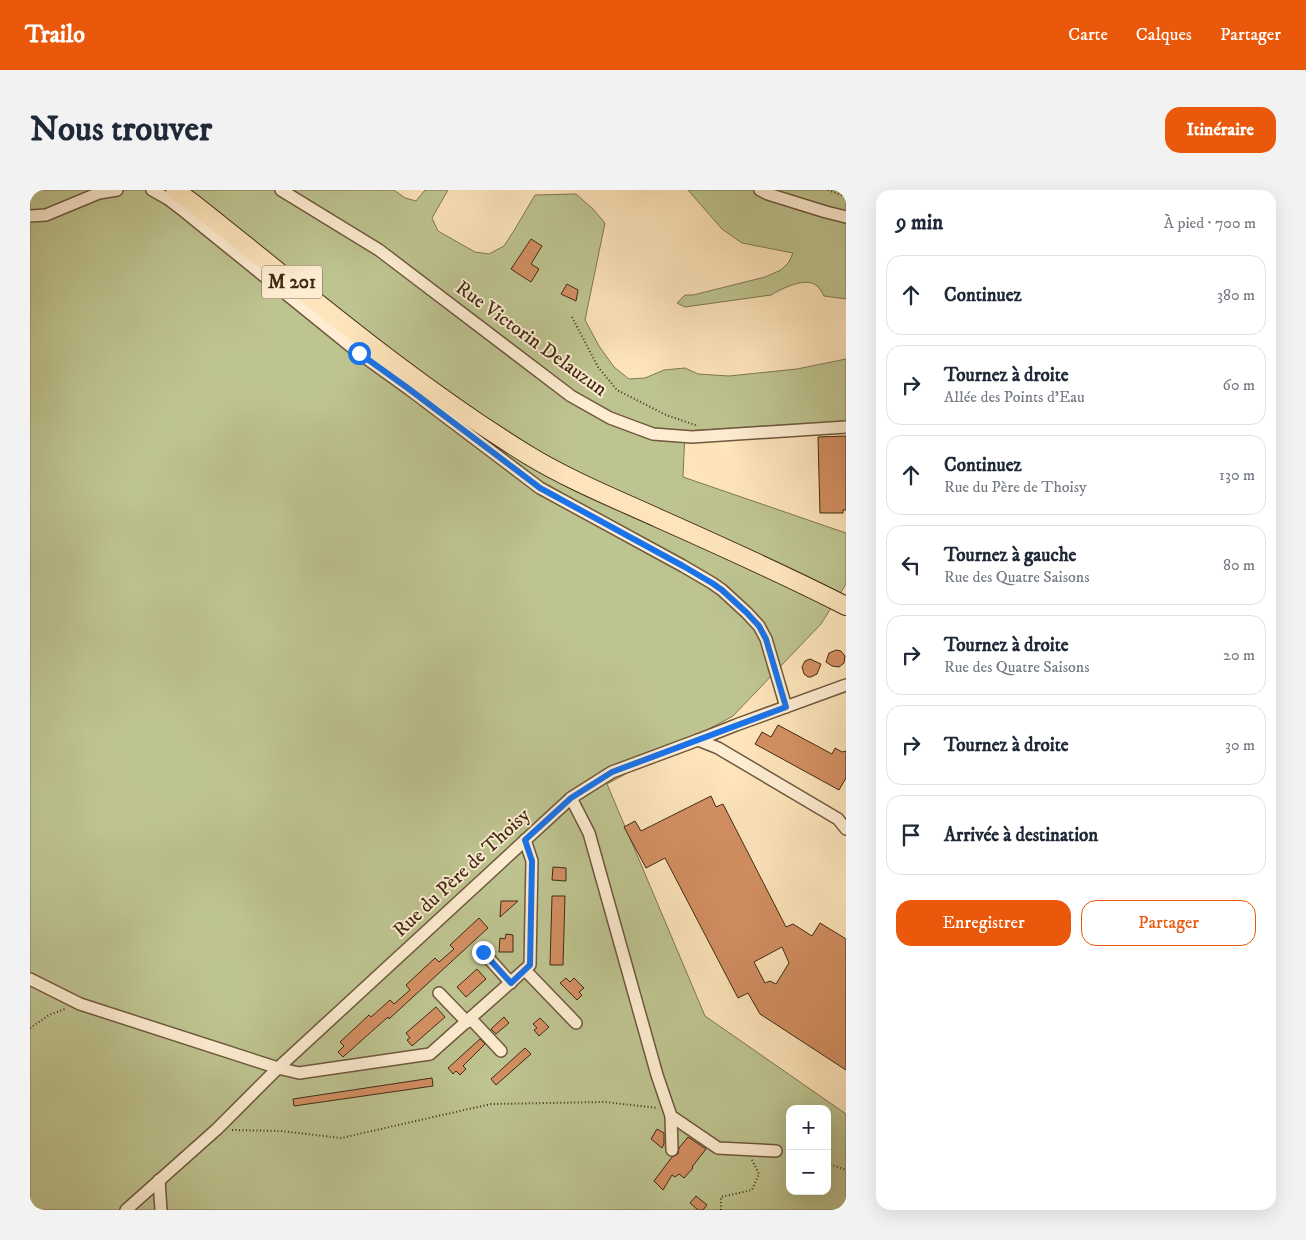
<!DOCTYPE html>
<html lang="fr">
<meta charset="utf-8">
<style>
body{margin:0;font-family:"IM FELL DW Pica",serif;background:#f2f2f3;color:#1f2937}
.controls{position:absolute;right:15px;bottom:15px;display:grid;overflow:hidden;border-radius:10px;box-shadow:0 5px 20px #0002}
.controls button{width:45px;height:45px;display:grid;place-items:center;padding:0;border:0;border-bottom:1px solid #e0e1e3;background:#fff;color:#1f2937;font:25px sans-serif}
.stop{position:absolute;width:15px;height:15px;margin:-11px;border:4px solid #1a73e8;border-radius:50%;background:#fff}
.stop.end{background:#1a73e8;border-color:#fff;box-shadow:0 1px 5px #0008}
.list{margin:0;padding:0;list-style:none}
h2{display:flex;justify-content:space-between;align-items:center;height:65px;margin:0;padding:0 20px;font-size:21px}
h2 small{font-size:16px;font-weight:400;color:#747a83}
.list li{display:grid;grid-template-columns:32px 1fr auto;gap:15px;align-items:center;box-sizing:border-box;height:80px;margin:0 10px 10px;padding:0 10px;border:1px solid #e0e1e3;border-radius:15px}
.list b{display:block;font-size:19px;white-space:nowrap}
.list p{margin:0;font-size:16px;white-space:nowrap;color:#747a83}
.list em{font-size:16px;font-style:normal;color:#747a83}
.actions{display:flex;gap:10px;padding:15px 20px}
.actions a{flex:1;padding:11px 0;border:1px solid #ea580c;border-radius:15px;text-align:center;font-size:18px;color:#ea580c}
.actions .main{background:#ea580c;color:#fff}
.icon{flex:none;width:28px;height:28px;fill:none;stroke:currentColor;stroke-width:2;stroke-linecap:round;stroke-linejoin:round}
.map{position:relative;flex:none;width:816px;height:1020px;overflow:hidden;border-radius:15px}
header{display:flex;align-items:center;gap:30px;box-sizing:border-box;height:70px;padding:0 25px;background:#ea580c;color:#fff}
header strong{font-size:24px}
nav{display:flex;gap:28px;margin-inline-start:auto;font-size:18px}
.intro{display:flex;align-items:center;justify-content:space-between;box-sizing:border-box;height:120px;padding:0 30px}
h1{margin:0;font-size:35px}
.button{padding:12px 22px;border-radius:15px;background:#ea580c;color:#fff;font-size:18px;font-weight:700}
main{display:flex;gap:30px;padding:0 30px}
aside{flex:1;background:#fff;border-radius:15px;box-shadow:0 5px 20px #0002}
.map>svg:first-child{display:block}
.green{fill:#bec490;stroke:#7f7752;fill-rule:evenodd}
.building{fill:#d38f62;stroke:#402a15;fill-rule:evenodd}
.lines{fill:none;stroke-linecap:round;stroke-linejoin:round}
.minor-casing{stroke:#6f583e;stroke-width:14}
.highway-casing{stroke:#402a15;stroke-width:20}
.path{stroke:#402a15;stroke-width:2;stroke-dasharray:1 2.5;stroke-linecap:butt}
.minor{stroke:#feedd2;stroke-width:11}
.highway{stroke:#fde4ba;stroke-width:18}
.route{stroke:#1a73e8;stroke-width:6}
.labels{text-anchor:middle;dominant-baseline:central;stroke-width:4;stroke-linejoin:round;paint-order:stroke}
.shield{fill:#feedd2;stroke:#79644e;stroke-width:1}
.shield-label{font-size:19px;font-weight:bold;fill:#402a15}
.street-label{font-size:20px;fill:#402a15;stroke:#feedd2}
</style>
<header>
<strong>Trailo</strong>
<nav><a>Carte</a><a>Calques</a><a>Partager</a></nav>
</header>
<div class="intro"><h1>Nous trouver</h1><a class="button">Itinéraire</a></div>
<main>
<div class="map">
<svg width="816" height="1020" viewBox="0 0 816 1020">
<rect width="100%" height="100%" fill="#fde4ba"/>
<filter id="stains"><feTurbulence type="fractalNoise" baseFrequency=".004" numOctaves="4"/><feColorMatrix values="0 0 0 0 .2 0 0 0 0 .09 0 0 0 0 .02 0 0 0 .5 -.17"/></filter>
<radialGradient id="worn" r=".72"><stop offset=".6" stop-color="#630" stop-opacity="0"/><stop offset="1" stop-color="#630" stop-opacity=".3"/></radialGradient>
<!-- green -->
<g class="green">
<path d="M0 0H364L375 8 386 11 395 0H418L402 28 408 41 445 62 459 64 474 56 485 39 505 5 546 4 563 19 575 33 555 130 569 156 584 177 599 189 615 188 634 180 655 178 668 184 699 186 767 179 816 169V231L655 241 653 287 816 343V394L791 434 703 526 577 594 675 826 816 924V1020H0ZM760 919H797V1001H760Z"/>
<path d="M658 0H816V109L794 106C792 103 790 98 787 96 776 86 751 99 741 105L655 117 647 113 655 105H663L735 87 751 80 759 72 763 63 712 53 692 39Z"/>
</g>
<!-- building -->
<g class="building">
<polygon points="501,49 512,56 501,74 509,79 501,92 481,79"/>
<polygon points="537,94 548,100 546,111 531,104"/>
<polygon points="816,246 816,320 813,320 813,323 790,323 788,247"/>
<polygon points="806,460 811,461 815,466 814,473 809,477 802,476 796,472 799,463"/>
<polygon points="780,469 791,474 787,484 781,487 778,487 774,484 772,477 775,471"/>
<polygon points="748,535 802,564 805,558 812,562 816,561 816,588 809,600 725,554 732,542 741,547"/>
<path d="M681 606 686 617 693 614 756 737 763 734 782 746 790 733 816 749V880L730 824 718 803 708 808 635 668 616 678 594 637 605 631 611 641ZM752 757 759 773 746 794 740 791 735 793 724 772Z"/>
<polygon points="523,677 536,678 536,691 522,690"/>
<polygon points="522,706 535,706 533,775 520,775"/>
<polygon points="471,711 488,711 470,727"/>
<polygon points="449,728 458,738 359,829 358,827 313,867 308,862 314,856 310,852 339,825 341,827 360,810 364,814 380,800 376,795 405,768 409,772 424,759 420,755"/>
<polygon points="476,744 483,745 483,762 469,762 470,748 475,749"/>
<polygon points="447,779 456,789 436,807 427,797"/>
<polygon points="536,788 540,792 544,788 554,798 549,802 552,805 547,810 530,793"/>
<polygon points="406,817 415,827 382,856 377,850 380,848 376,843"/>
<polygon points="474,827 479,833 466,844 461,839"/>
<polygon points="510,828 519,837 509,846 504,840 507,838 503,834"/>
<polygon points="450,849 455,854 433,876 436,879 430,885 426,881 423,884 418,878"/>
<polygon points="495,858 501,864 466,895 461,889"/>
<polygon points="402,888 403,896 264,916 263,909"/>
<polygon points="627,939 634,943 634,954 632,958 621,949"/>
<polygon points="658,947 676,959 662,977 663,978 654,988 649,984 645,987 642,985 633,1000 624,991 642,967 648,964 649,958"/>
<polygon points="666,1006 677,1015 673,1020 668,1020 660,1013"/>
</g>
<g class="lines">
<defs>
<g id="minor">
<polyline points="122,0 138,9 155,22 329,163 379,199 510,298 653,376 682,393 692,400 717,423 729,436 736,449 756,517"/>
<polyline points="251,0 349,60 541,206 580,228 623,244 662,247 816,237"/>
<polyline points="730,0 738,4 796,22 816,27"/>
<polyline points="0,26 16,25 69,3 87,0"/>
<polyline points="668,550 706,535 816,495"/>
<polyline points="541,608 559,643 627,885 641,926 688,958 746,961"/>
<polyline points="453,762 481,793"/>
<polyline points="495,780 546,833"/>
<polyline points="0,789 50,814 248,878 269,883 400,864 500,775 502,671 495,650"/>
<polyline points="409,803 437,832"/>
<polyline points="441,829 471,861"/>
<polyline points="641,926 642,960"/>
<polyline points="129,990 131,1020"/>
<polyline points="96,1020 187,939 248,878 541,608 582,582 668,550 688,558 808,629 816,639"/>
</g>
<path id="highway" d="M145 0 164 14C273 100 379 192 498 265 539 290 586 309 630 329 693 357 755 385 816 416"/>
</defs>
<!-- minor casing -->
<use href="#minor" class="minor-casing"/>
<!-- highway casing -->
<use href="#highway" class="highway-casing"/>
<!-- path -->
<g class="path">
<polyline points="798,0 816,7"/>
<polyline points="542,127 568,177 587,200 636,225 668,236"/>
<polyline points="0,838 19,825 35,819"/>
<polyline points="202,940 251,941 311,948 461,914 575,912 628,918"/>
<polyline points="797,973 816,980"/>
<polyline points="691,1020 691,1007 722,1000 729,984 722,970"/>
</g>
<!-- minor -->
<use href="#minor" class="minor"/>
<!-- highway -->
<use href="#highway" class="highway"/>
</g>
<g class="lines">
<!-- route -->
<polyline class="route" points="329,163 379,199 510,298 653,376 682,393 692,400 717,423 729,436 736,449 756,517 582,582 541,608 495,650 502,671 500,775 481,793 453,762"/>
</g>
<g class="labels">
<!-- shield labels -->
<rect class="shield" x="232" y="75.5" width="60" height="33" rx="4"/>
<g class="shield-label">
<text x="262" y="92">M 201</text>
</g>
<!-- street labels -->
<g class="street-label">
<text transform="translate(501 149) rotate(36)">Rue Victorin Delauzun</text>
<text transform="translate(432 683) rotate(-43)">Rue du Père de Thoisy</text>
</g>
</g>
<rect width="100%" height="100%" filter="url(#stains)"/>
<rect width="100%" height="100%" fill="url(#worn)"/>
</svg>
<div class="controls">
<button>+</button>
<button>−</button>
</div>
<div class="stop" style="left:329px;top:163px"></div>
<div class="stop end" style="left:453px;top:762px"></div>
</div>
<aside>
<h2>9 min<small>À pied · 700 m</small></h2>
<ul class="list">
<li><svg class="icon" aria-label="ahead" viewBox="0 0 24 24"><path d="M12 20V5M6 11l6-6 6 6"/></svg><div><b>Continuez</b></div><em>380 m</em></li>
<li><svg class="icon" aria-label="right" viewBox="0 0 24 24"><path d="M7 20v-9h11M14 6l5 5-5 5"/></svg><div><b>Tournez à droite</b><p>Allée des Points d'Eau</p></div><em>60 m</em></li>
<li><svg class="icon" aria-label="ahead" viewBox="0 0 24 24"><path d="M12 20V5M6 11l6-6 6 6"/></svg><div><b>Continuez</b><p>Rue du Père de Thoisy</p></div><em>130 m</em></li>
<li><svg class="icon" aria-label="left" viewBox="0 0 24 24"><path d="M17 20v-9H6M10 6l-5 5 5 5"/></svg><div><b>Tournez à gauche</b><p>Rue des Quatre Saisons</p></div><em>80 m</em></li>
<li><svg class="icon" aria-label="right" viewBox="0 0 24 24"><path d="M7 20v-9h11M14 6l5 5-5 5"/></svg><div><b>Tournez à droite</b><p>Rue des Quatre Saisons</p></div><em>20 m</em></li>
<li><svg class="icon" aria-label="right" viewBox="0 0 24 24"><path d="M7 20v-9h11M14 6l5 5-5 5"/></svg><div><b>Tournez à droite</b></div><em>30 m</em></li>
<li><svg class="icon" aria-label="arrive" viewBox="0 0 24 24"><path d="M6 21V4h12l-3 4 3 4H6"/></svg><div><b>Arrivée à destination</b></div></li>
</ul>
<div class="actions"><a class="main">Enregistrer</a><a>Partager</a></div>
</aside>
</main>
